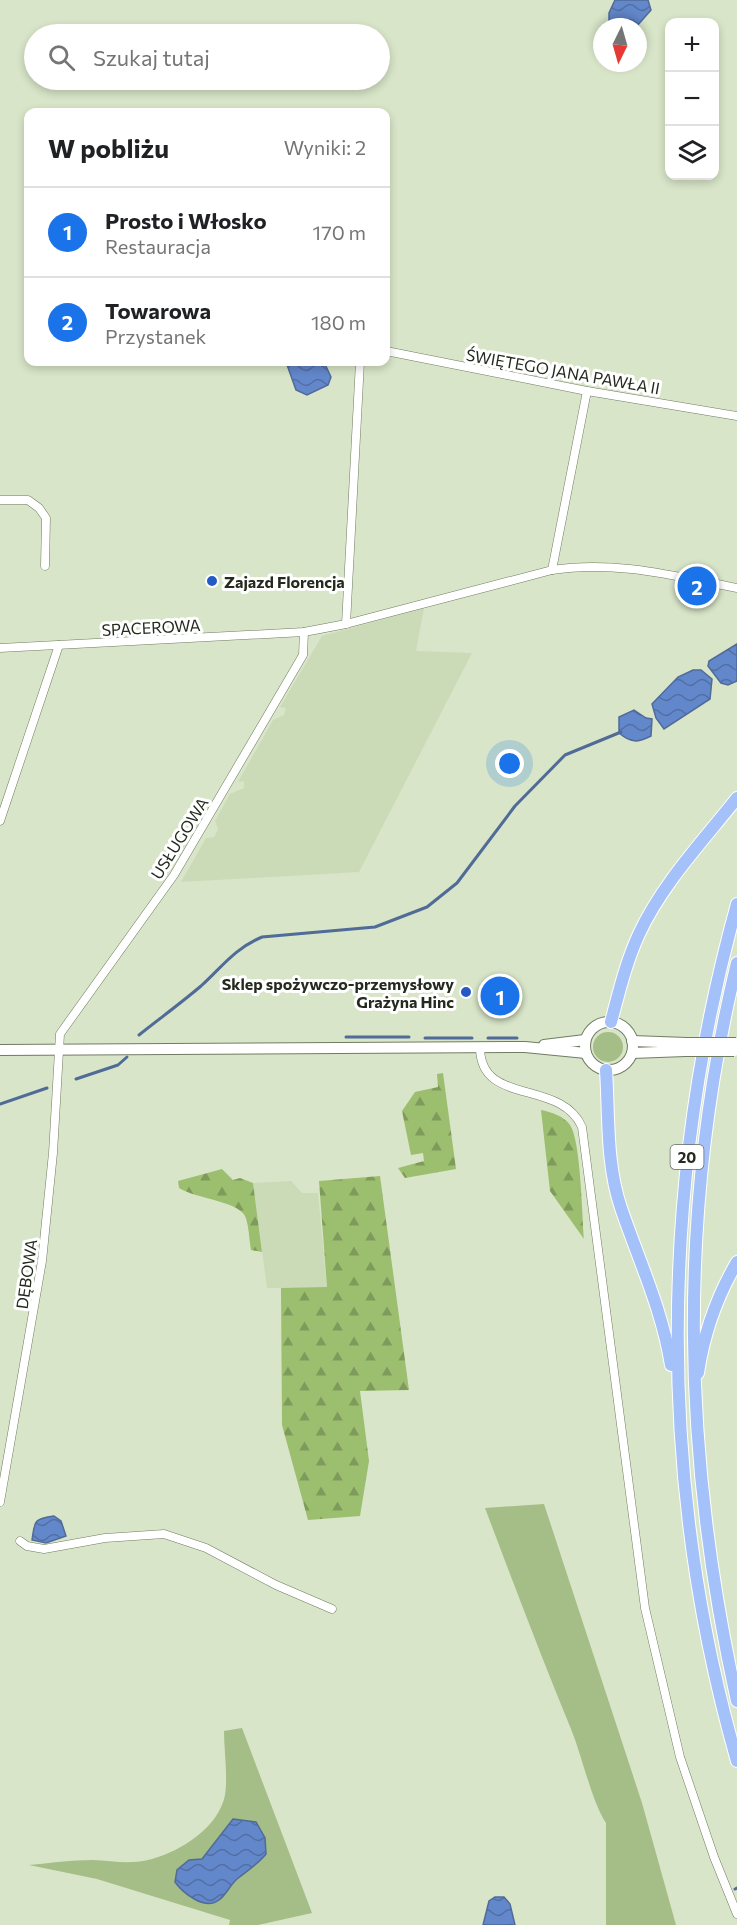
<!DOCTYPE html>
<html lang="pl">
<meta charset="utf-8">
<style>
body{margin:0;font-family:Commissioner,sans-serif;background:#f2f2f2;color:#202124}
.controls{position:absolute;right:18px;top:18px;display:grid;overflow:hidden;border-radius:12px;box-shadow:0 3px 9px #0003}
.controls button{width:54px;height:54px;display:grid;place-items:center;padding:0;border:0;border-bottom:2px solid #e0e0e0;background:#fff;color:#202124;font:30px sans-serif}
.compass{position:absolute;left:593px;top:18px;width:54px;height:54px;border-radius:50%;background:#fff;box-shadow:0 3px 9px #0003;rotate:185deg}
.you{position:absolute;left:510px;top:764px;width:21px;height:21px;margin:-15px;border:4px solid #fff;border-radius:50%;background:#1a73e8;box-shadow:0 0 0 9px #1a73e833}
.badge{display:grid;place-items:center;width:39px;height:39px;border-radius:50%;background:#1a73e8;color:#fff;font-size:20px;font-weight:700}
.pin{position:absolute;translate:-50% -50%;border:3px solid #fff;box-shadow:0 2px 6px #0006}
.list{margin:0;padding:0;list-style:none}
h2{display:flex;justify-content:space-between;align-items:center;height:78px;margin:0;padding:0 24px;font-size:26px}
h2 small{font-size:20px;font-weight:400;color:#757577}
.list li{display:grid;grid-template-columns:39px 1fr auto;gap:18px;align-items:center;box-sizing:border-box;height:90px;padding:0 24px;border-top:2px solid #e0e0e0}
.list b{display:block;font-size:22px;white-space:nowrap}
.list p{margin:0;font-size:20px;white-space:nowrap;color:#757577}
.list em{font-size:20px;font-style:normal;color:#757577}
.icon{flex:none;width:33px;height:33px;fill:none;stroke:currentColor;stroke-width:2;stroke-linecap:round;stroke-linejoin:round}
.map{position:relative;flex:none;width:737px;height:1925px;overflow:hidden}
.search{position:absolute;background:#fff;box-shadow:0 3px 9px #0003;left:24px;top:24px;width:366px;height:66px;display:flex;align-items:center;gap:15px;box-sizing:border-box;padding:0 21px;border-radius:33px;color:#757577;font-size:22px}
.panel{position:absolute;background:#fff;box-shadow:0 3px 9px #0003;left:24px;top:108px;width:366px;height:258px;border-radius:12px}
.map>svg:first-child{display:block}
.built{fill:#cbdbb8}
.green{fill:#a5bd87}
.forest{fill:url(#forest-firs)}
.water{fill:url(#water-waves);stroke:#506b97;stroke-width:1.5}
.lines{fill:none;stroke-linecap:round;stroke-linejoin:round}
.stream{stroke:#506b97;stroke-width:3}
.minor-casing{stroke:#707c62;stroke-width:9}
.secondary-casing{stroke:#707c62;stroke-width:12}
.primary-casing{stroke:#fff;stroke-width:14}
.minor{stroke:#fff;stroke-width:8}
.secondary{stroke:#fff;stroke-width:10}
.primary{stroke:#a4c1fa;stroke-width:12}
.secondary-bridge-casing{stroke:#707c62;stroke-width:12;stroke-linecap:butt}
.secondary-bridge{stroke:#fff;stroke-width:10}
.poi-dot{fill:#2459c6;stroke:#fff;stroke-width:2}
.labels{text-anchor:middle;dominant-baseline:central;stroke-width:6;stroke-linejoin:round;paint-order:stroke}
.shield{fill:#fff;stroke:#666a62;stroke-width:1.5}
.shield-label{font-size:15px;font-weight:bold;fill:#252a1f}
.street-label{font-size:16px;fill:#252a1f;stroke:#fff}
.poi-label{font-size:16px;font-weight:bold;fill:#252a1f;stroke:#fff;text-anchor:start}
</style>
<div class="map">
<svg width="737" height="1925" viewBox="0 0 737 1925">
<defs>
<pattern id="forest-firs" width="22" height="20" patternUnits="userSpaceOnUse" patternTransform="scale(1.5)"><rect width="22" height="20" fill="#9cbe6f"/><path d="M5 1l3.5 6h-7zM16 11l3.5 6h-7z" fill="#7f9b5b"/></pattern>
<pattern id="water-waves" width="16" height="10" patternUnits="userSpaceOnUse" patternTransform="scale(1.5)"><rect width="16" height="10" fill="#6387cb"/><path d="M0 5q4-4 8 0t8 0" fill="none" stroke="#516fa4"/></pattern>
</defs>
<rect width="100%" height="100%" fill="#d8e5c8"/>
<!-- built -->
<g class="built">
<polygon points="424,608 416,651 472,653 359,872 181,882 206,838 214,837 218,829 215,821 230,794 244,788 244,781 238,782 273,720 284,715 286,708 280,707 322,636"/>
<polygon points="291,1181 302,1193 318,1193 327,1288 267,1288 253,1183"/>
</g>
<!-- green -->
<g class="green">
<circle cx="608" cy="1047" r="15"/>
<path d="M544 1504 642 1803 676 1925H606V1823C592 1802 582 1756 571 1729 541 1656 513 1582 485 1508Z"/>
<path d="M242 1728 312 1913 258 1925H229L230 1920 97 1879 29 1865C50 1863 72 1860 93 1860 113 1861 132 1865 152 1859 181 1851 219 1827 225 1795 228 1775 224 1751 224 1731Z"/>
</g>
<!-- forest -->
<g class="forest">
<polygon points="443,1073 456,1169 405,1178 398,1168 424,1161 423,1153 411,1155 402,1111 415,1092 438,1087 437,1074"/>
<path d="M541 1110C551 1112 564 1116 570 1125 581 1141 582 1216 584 1239L550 1191Z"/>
<path d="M222 1169 233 1180 240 1178 253 1183 262 1252 251 1250C249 1239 249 1225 245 1216 237 1201 197 1199 179 1188L178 1181Z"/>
<polygon points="380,1176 409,1390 360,1391 369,1461 360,1516 308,1520 282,1425 281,1288 327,1287 319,1181"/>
</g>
<!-- water -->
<g class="water">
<polygon points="615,0 648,0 651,10 636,27 609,27 609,13"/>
<polygon points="286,362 324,362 331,377 328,385 307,395 296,390"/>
<polygon points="737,644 737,681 728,685 721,683 708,666 709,661"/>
<polygon points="693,670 701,670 712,679 710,699 664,729 656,718 652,704 678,677"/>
<path d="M634 710 646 718 652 719 651 736C637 743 631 743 619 733V717Z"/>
<path d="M54 1516 61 1521 66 1536 46 1543 32 1540C35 1521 33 1519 54 1516Z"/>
<path d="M233 1819 256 1822 265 1838 266 1854C257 1865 248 1870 237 1879 230 1885 226 1895 219 1900 205 1911 183 1893 175 1882L177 1870 189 1860 202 1859Z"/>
<polygon points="495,1897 504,1897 510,1904 515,1925 483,1925 489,1901"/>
</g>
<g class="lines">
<!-- stream -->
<g class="stream">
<path d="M139 1035C159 1019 181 1003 201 986 223 966 234 949 262 937L375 927 427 907 457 883 515 806 565 755 621 732"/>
<polyline points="346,1037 409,1037"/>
<polyline points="425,1038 472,1038"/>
<polyline points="488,1038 517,1038"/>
<polyline points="76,1079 118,1065 127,1057"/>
<polyline points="0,1104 47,1088"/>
<polyline points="735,1889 737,1888"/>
</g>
<defs>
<g id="minor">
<polyline points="386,351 587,391 737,416"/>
<polyline points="0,500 28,500 39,508 46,518 45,566"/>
<polyline points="552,570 587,391"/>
<polyline points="346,624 360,362"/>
<path d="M0 648 304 632 346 624 552 570C615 560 675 576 737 588"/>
<polyline points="0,821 59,645"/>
<path d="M480 1047C480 1107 560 1078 582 1127L645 1608 680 1757 714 1857 737 1914"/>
<polyline points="0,1502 42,1261 53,1153 60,1034 174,875 303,655 304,632"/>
<polyline points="20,1541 27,1546 44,1549 105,1538 164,1534 206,1548 276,1585 332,1609"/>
</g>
<g id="secondary">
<circle cx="609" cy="1046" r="24"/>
<polyline points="632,1041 687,1043"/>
<polyline points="544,1045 585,1040"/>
<polyline points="0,1050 525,1047 586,1053"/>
<polyline points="632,1053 685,1051"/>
</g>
<g id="primary">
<path d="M737 904C659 1185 657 1481 737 1761"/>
<path d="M737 963C677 1211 682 1453 737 1701"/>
<path d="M611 1022C619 992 626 962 639 934 662 884 703 841 737 798"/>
<path d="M606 1070C609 1116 606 1164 621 1208 639 1261 662 1309 671 1365"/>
<path d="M698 1373C704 1332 716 1298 737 1262"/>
</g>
</defs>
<!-- minor casing -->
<use href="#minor" class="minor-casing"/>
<!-- secondary casing -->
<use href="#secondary" class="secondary-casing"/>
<!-- primary casing -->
<use href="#primary" class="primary-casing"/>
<!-- minor -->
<use href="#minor" class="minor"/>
<!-- secondary -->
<use href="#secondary" class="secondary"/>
<!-- primary -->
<use href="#primary" class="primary"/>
<defs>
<g id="secondary-bridge">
<polyline points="687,1043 736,1043"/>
<polyline points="685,1051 734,1051"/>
</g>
</defs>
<!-- secondary-bridge casing -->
<use href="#secondary-bridge" class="secondary-bridge-casing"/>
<!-- secondary-bridge -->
<use href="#secondary-bridge" class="secondary-bridge"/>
</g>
<!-- markers -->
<g class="poi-dot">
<circle cx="212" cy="581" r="6"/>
<circle cx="466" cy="992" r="6"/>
</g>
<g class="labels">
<!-- shield labels -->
<rect class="shield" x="670.5" y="1145" width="33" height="24" rx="4.5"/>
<g class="shield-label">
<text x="687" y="1157">20</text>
</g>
<!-- street labels -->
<g class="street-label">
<text transform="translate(563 371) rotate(10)">ŚWIĘTEGO JANA PAWŁA II</text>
<text transform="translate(151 627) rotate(-3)">SPACEROWA</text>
<text transform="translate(179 838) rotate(-58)">USŁUGOWA</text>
<text transform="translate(26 1274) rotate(-82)">DĘBOWA</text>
</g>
<!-- poi labels -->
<g class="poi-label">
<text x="224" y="581">Zajazd Florencja</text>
<text x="454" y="983" text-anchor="end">Sklep spożywczo-przemysłowy<tspan x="454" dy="18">Grażyna Hinc</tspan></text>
</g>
</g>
</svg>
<div class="controls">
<button>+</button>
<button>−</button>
<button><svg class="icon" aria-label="layers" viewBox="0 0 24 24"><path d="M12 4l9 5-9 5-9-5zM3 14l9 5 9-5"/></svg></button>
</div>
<svg class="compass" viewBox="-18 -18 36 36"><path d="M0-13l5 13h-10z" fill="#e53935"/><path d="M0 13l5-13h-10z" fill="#757577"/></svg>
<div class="you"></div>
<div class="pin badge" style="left:500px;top:996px">1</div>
<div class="pin badge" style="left:697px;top:586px">2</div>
<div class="search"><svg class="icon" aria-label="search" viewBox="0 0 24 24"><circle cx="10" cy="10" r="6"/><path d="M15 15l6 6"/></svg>Szukaj tutaj</div>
<section class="panel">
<h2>W pobliżu<small>Wyniki: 2</small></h2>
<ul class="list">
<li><span class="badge">1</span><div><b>Prosto i Włosko</b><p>Restauracja</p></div><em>170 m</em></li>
<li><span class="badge">2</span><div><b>Towarowa</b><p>Przystanek</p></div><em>180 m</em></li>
</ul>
</section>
</div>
